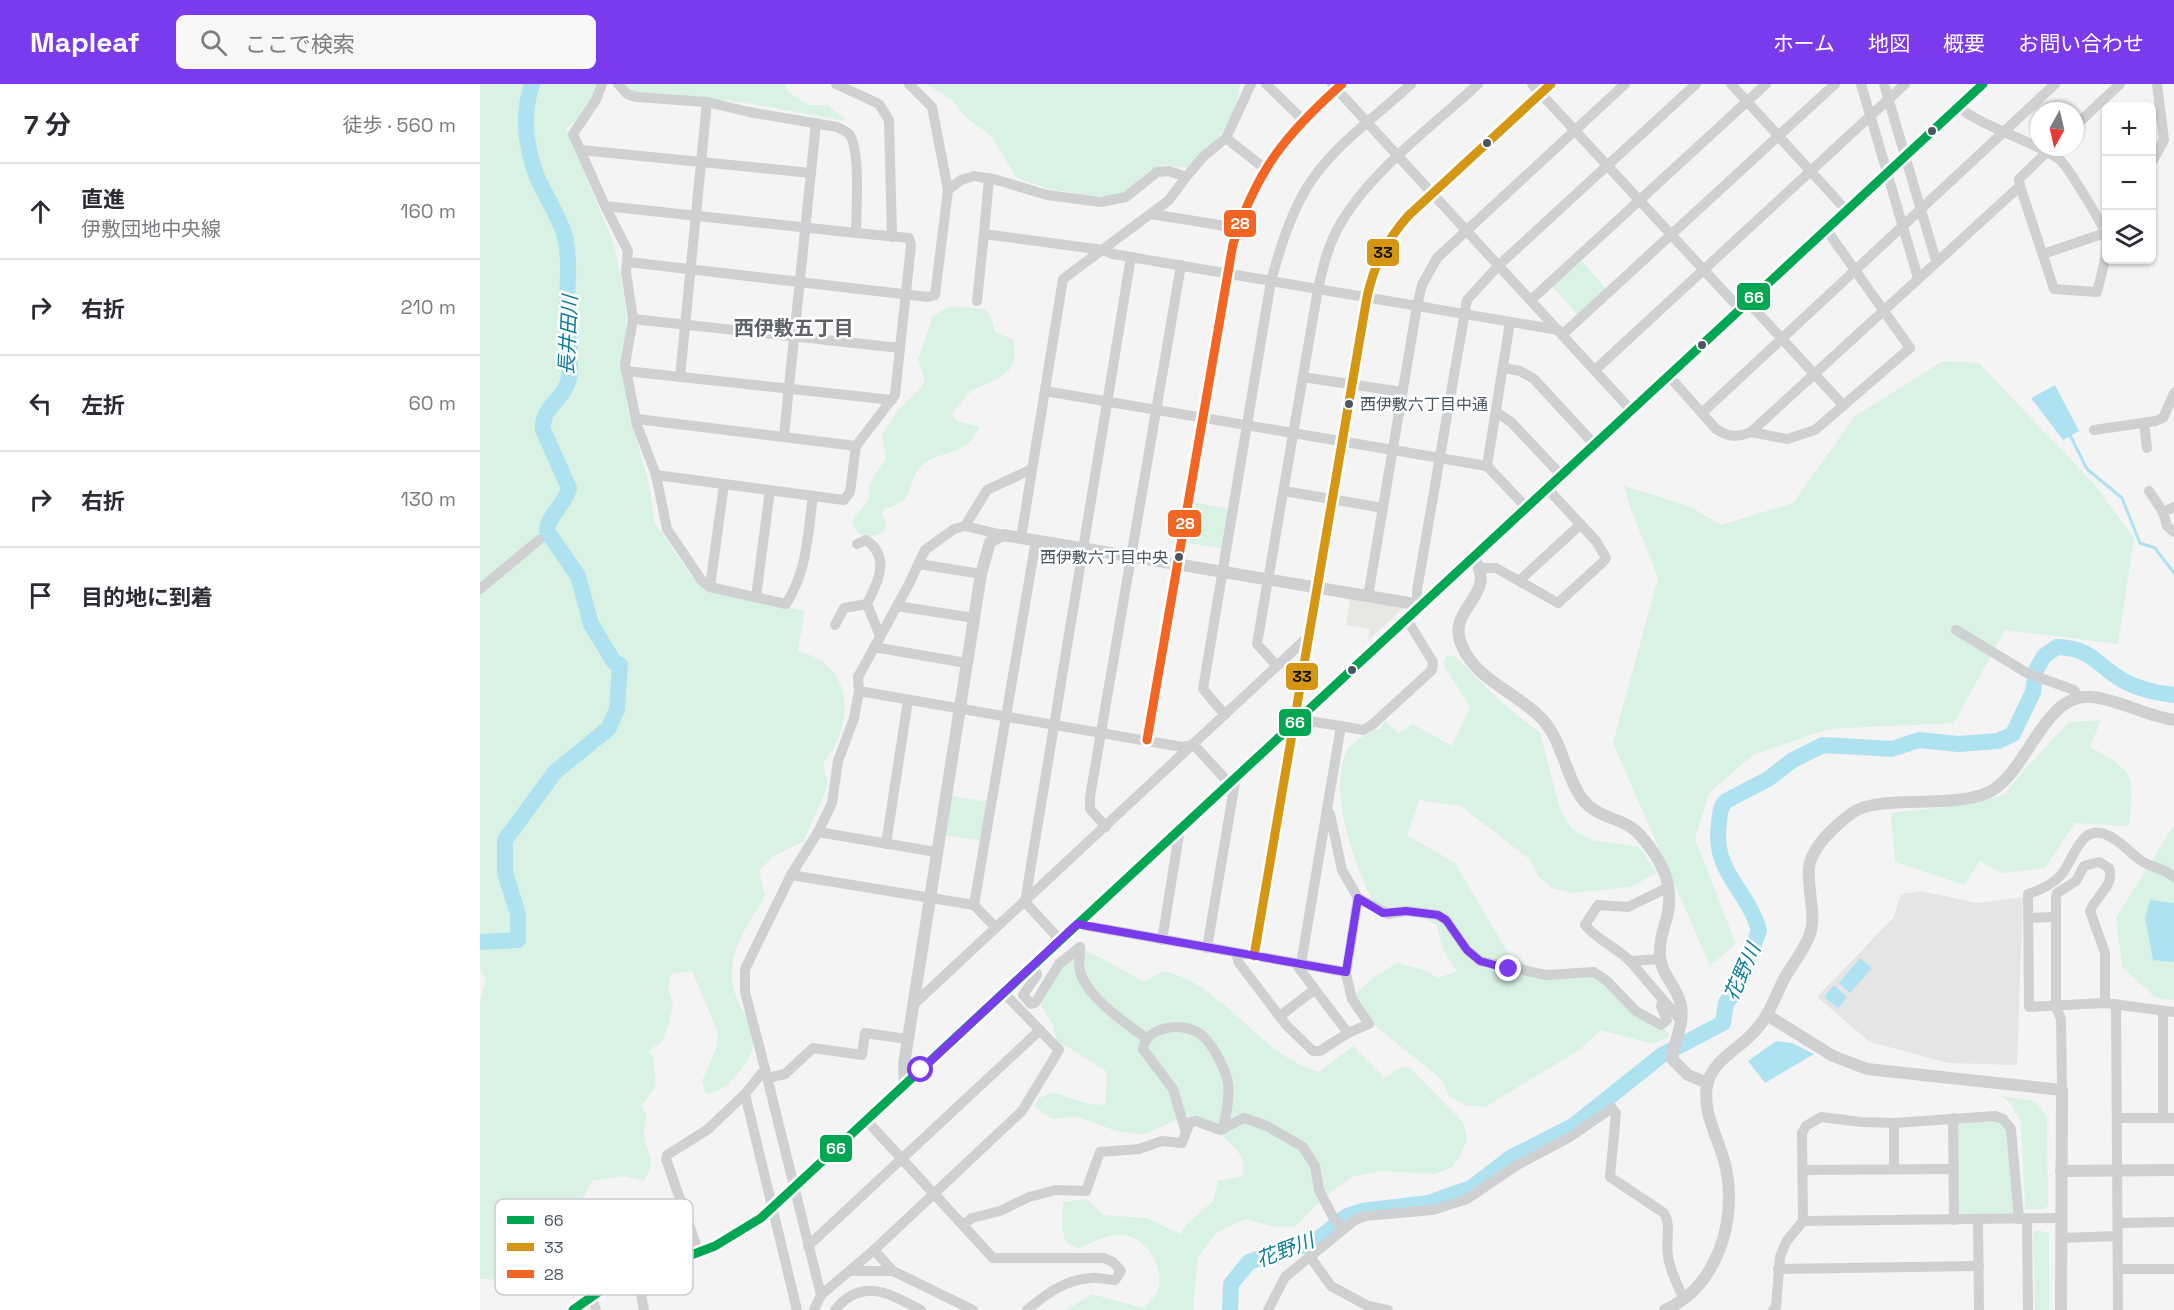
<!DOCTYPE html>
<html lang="ja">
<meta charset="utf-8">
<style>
body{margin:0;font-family:"Space Grotesk","Noto Sans JP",sans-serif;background:#f7f7f7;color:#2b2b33}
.controls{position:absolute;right:18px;top:18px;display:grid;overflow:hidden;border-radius:9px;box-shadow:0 2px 4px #0004}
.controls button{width:54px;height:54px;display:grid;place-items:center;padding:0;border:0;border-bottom:2px solid #e1e1e2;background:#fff;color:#2b2b33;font:30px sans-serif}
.compass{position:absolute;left:1550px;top:18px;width:54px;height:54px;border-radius:50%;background:#fff;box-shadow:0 2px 4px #0004;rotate:188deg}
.stop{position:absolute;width:18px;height:18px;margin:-14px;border:4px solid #7c3aed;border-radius:50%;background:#fff}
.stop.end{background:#7c3aed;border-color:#fff;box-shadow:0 2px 6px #0008}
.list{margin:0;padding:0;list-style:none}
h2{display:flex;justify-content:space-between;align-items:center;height:78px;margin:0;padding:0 24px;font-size:26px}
h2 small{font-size:20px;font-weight:400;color:#7c7c81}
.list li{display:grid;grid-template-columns:39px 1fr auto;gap:18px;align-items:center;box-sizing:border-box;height:96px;padding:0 24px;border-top:2px solid #e1e1e2}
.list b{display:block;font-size:22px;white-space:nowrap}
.list p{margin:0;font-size:20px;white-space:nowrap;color:#7c7c81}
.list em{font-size:20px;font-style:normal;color:#7c7c81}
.icon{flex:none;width:33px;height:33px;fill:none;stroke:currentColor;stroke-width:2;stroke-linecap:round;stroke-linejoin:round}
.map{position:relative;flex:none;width:1694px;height:1226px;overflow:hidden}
header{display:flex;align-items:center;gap:36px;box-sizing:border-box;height:84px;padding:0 30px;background:#7c3aed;color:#fff}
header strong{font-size:28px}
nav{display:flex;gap:33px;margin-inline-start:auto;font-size:21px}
.search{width:420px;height:54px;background:#f7f7f7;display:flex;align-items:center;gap:15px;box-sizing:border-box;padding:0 21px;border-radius:9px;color:#7c7c81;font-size:22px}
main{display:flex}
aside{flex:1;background:#fff}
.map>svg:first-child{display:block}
.commercial{fill:#e8e7e3}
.education{fill:#e6e5e6}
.green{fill:#d9f2e3}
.water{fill:#aee2f0}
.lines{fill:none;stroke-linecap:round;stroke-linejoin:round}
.stream{stroke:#aee2f0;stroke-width:3}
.river{stroke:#aee2f0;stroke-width:16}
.minor{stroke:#ced0d2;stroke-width:10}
.tertiary{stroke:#ced0d2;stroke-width:12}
.bus-1-casing{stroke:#fff;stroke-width:14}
.bus-2-casing{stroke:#fff;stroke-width:14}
.bus-3-casing{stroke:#fff;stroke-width:14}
.bus-1{stroke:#00a651;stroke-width:9}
.bus-2{stroke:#d49613;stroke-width:9}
.bus-3{stroke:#f26522;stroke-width:9}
.route{stroke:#7c3aed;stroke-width:8}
.bus-dot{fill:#4a5661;stroke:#fff;stroke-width:2}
.labels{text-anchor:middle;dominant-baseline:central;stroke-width:5;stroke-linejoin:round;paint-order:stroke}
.bus-label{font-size:16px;fill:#4a5661;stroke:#fff;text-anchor:start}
.neighbourhood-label{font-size:20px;font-weight:bold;fill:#5f6368;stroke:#fff}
.water-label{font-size:20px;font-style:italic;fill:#0c7c9b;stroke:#fff}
.key{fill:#fff;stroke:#c9ccd0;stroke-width:1.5}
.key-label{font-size:16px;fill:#4a5661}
.line-badge{stroke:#fff;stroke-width:2}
.badge-label{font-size:16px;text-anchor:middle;font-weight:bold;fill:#fff}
.pale-badge-label{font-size:16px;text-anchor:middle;font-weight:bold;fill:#111}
</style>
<header>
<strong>Mapleaf</strong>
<div class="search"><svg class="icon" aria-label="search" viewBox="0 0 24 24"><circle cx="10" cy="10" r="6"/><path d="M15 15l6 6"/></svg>ここで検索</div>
<nav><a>ホーム</a><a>地図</a><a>概要</a><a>お問い合わせ</a></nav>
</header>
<main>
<aside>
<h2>7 分<small>徒歩 · 560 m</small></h2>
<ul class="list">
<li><svg class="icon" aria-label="ahead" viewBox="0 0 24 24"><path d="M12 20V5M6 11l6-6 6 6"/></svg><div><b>直進</b><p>伊敷団地中央線</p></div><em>160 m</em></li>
<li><svg class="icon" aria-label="right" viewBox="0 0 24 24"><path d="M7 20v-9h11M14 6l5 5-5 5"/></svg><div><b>右折</b></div><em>210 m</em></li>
<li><svg class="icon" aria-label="left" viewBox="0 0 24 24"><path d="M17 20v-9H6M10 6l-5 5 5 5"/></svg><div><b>左折</b></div><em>60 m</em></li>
<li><svg class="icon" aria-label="right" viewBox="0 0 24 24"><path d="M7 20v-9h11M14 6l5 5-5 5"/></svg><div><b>右折</b></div><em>130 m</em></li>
<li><svg class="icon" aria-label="arrive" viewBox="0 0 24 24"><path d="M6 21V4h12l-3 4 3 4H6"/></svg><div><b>目的地に到着</b></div></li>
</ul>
</aside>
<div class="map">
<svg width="1694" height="1226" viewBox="0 0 1694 1226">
<rect width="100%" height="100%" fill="#f4f4f4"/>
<!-- commercial -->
<polygon class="commercial" points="870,515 924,524 888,556 890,545 866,541"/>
<!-- education -->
<polygon class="education" points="1441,807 1497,819 1543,813 1537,981 1468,979 1390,958 1337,913 1414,833 1421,810"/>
<!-- green -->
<g class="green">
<path d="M0 0H119L105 30 86 44 134 161 142 198 146 229 144 295 148 327 168 395 175 439 210 490 224 504 325 527 318 566C326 570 337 573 344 579 377 606 366 651 343 680L348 701 324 757 292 773 279 787 285 812C270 837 249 865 252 896 257 936 293 946 259 988 249 1001 242 1007 226 1010L222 997 236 965 238 948 212 887 191 890 188 903 193 920 189 939 182 958 168 967 173 972 176 1002 161 1022 167 1032C166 1037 163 1046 164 1051 167 1073 178 1073 164 1097L144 1092 112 1097 89 1141 25 1196 0 1195V916L6 896 0 886Z"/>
<path d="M145 0H306L308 8 328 21H348L367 37C325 31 285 21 244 16 211 13 178 15 148 6Z"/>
<path d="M446 0H760C756 38 735 59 710 84L683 81 668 88 643 111 614 112 569 105 537 94 511 52 487 34 471 15Z"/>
<polygon points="1100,175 1127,206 1099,232 1071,201"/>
<path d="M470 222 505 225 511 233 515 248 534 256 535 275 529 286 519 294 491 307 471 330 477 337 499 343C488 372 463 366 445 379 423 395 442 416 404 425L402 431 406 438 404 447C392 456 373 453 372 436L389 416C387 397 397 389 406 374L402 351 417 327 439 306 445 296 438 275 453 232Z"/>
<polygon points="1463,277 1499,279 1613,399 1654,454 1638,560 1525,546 1474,639 1348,645 1273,671 1229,709 1215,755 1256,860 1230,882 1133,659 1178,494 1152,428 1144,402 1209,422 1241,441 1313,419 1375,332"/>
<polygon points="711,418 750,425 743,465 704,458"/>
<path d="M967 571 975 572 1019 616 1060 649 1080 725 1092 745 1112 756 1159 763 1177 789 1150 803 1093 809 1072 804 1059 793 1049 775 981 722 939 716 927 751 975 779 1027 867 1067 896 1096 891 1115 893 1184 944 1190 952 1173 960 1121 946 1098 967 1005 1023 985 1021 970 1013 961 995 889 937 875 911 890 896 917 879 944 886 958 894 977 887 963 866 957 842 937 829 898 826C877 791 844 702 869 664 874 657 887 650 895 645L900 646 905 637 918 649 933 640 972 662 990 623 963 580Z"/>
<path d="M1621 636 1610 663C1656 688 1654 691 1649 742L1595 739 1565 784 1522 789 1500 777 1484 801 1415 778 1411 729 1483 721 1524 711 1544 686 1589 638Z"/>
<polygon points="471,712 509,718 503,757 465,751"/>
<polygon points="1694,741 1694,916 1676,914 1642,883 1636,834"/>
<path d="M604 865 665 898 683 887C745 900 778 971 839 988L873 962 905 994 921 983 930 984 983 1038 987 1055 979 1074 971 1084 954 1090 901 1087 872 1093 846 1111 816 1142 795 1143 765 1135 736 1149 718 1173 713 1226H586L612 1210 663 1224C668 1219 676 1212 678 1206 685 1183 665 1150 640 1151 626 1151 611 1158 600 1165L586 1158 582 1146 583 1118 606 1115 624 1131 667 1134 700 1150 707 1140 733 1117 738 1097 762 1092C773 1065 727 1042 708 1031L663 1051 636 1047 598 1033 572 1035 555 1023 559 1014 573 1008 604 1019 625 1021 627 988 588 963 577 960 573 940 561 922C564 895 585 881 604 865Z"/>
<polygon points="1521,1012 1554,1017 1567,1032 1568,1122 1564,1125 1545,1125 1541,1038 1531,1020"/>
<polygon points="1482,1036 1522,1037 1528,1046 1536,1128 1533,1131 1483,1132 1477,1126 1477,1040"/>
<polygon points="1557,1146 1569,1149 1569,1226 1555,1226 1553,1149"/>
</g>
<!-- water -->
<g class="water">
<polygon points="1575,301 1599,347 1583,356 1551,314"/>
<polygon points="1670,816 1694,819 1694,878 1673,876 1665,833"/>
<polygon points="1380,874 1392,884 1370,909 1359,899"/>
<polygon points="1354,901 1367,913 1358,924 1344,913"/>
<polygon points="1296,957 1312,959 1334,970 1285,999 1268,977"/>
</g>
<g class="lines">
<!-- stream -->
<polyline class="stream" points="1589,349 1607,385 1642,414 1660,459 1675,464 1694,489"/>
<!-- river -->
<g class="river">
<path d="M0 858 38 856V830L25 789V756L75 688 129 644 137 625 140 581 134 578 111 540 98 492 67 447C67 432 86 420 89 404L63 346C61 322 85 316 89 294 92 275 88 254 87 235 86 208 91 184 86 157 83 142 73 124 66 111 47 79 40 35 52 0"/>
<path d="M750 1226 751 1200 769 1178 813 1163 831 1161 867 1132 882 1127 948 1119 991 1104 1030 1074 1093 1042 1182 971 1243 939 1246 919 1257 906 1279 846C1267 804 1232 789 1239 739 1240 730 1240 723 1246 717L1288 695 1313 676 1343 661 1412 665 1439 656 1478 660 1518 657 1533 650 1553 608 1556 586 1564 572 1577 563C1613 564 1618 583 1644 597 1660 606 1676 609 1694 611"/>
</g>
<!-- minor -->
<g class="minor">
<path d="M122 0 116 16 93 50 125 122 148 167 146 188 153 235 145 281 157 341 176 391 187 445 222 497 230 503 306 520C327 488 328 449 333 412"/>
<path d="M138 0 147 10 156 13 227 18 269 28 357 43C361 45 366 47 369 50 381 65 376 128 376 149L429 154 431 161 415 311 376 362 370 408 364 416 176 391"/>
<polyline points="356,0 399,20 409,36 412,153"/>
<polyline points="786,0 822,35"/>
<polyline points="852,0 1150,325"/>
<polyline points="1052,0 1259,224"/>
<polyline points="1251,0 1366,126"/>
<polyline points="1381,0 1438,194"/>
<polyline points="1404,0 1456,177"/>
<path d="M1478 23C1509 46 1547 54 1579 75 1587 81 1622 139 1625 149 1630 167 1621 190 1617 208L1574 205 1540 102"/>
<polyline points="1595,42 1640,0"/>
<polyline points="746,54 784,84"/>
<polyline points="101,66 331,89"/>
<polyline points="1672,78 1684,56 1677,0"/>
<polyline points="509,94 504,150 623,166 633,170 1078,246"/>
<polyline points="468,106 481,96 494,92 517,96 567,111 621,118 646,113 677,88 689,87 706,93 724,72 746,54 771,0"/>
<polyline points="125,122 376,149"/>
<polyline points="671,130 758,144"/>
<polyline points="1563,170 1625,149"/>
<polyline points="148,178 448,213 455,211 468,106 452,23 429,0"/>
<polyline points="1051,216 1286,0"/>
<polyline points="497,217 504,150"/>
<polyline points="1267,217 1363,321"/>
<polyline points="153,235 420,264"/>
<polyline points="1082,251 1355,0"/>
<polyline points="1023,284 1040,287 1054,295 1113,359"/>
<polyline points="1115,286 1425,0"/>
<polyline points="146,287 412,316"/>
<path d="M1188 291 1236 345C1248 353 1257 354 1271 348L1540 102 1539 95 1572 63"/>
<polyline points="200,293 227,18"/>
<polyline points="823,293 922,308"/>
<polyline points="565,307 1007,382 1045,422"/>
<polyline points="1016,328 1031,338 1080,390"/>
<polyline points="1222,329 1575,0"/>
<polyline points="157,335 376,362"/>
<polyline points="1664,340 1667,364"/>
<polyline points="1614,346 1676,337 1683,334 1694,309"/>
<polyline points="1271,348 1307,355 1335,346 1430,264 1346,145"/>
<polyline points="304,352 336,39"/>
<polyline points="1007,382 1030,238"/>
<polyline points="804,407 903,424"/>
<polyline points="1669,407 1683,428"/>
<polyline points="1694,423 1683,428 1687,442 1694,448"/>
<polyline points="485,442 507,406 552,385"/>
<polyline points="541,454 583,195 689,116 706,93"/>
<path d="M377 460 386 456C411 473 398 498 387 520L400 552"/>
<polyline points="439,480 501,490"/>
<polyline points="1000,484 1016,484 1078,519 1123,478 1126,474 1116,457 1066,403"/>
<polyline points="1040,496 1101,440"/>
<polyline points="230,503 244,400"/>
<polyline points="0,505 59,456"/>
<polyline points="888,512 937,222 942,201 957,174 1145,0"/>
<polyline points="276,513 290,406"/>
<polyline points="417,522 494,534"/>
<polyline points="937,523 937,506 987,216 1019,181 1216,0"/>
<polyline points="355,541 364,524 387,520"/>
<polyline points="1476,546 1547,589 1594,606 1599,614"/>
<polyline points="394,563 486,579"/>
<path d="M797 582 777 560 838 205C842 187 846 169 854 152 881 94 951 44 998 0"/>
<polyline points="379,607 702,663 713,661"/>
<path d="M745 631 723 605 791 197C800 165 809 134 826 105 851 63 896 33 931 0"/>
<polyline points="861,642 883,646 893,640 952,586 953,578 926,534"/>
<path d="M667 656 753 160C776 87 805 51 862 0"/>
<polyline points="714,661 749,699"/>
<polyline points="850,730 862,786 878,814 866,890 872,915 889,940 868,949"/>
<polyline points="626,743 610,725 610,713 701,181"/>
<polyline points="338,748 456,768"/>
<polyline points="406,760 428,616"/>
<polyline points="311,791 494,821 516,844"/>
<path d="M1694 793C1685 785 1675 784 1665 779 1651 771 1642 757 1627 751 1600 739 1594 776 1581 791 1572 801 1561 806 1548 810L1549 923 1625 919 1694 928"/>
<polyline points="878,814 908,830 926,827 958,831 966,836 987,866 1000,877 1066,891 1114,888 1127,897 1156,927 1181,941 1187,936 1181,922 1183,916"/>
<polyline points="494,821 556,456"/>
<polyline points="1548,834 1575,833"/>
<polyline points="597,840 866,888"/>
<polyline points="580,856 545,818 651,173"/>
<polyline points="682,856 700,744"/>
<polyline points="727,864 756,692"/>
<polyline points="756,869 759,879 807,942 833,967 840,967 868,949 815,879"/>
<polyline points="774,872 815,635 861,642 821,880"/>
<path d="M1180 875 1150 877C1136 863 1116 855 1105 841L1118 821 1148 823 1189 803"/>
<polyline points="1150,877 1202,938"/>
<path d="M554 881 557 891 543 911 551 920 555 919 579 880 600 863C600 871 598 879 600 887 606 913 646 939 667 955"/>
<polyline points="1636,920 1638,1226"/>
<polyline points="432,922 829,552"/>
<polyline points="1683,927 1683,1034"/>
<polyline points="800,932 834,906"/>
<polyline points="285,985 341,1211"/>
<polyline points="287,994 305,990 333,964 382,971 385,949 427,955"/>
<path d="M1582 1006 1581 935 1576 923V813L1577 809 1596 797 1604 782 1619 778 1629 784C1635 801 1616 812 1610 827L1625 869V919"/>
<polyline points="1473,1034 1474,1136"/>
<polyline points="1637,1034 1694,1034"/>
<path d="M387 1037 513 1174H624L633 1178 641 1187 635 1196C627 1196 619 1193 611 1194 584 1196 566 1210 547 1226"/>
<path d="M705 1045 693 1005 663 965C666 943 700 938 717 948 731 955 745 984 748 999 750 1014 746 1030 743 1045"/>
<polyline points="1414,1085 1414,1039"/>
<polyline points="1323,1086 1474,1085"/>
<polyline points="1547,1135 1548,1226"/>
<polyline points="1498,1136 1499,1226"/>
<polyline points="1323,1137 1581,1134"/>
<polyline points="121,1139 117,1154 130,1176 141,1177 215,1158"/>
<polyline points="1638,1139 1694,1138"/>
<polyline points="483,1141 492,1134 520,1127 549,1113 576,1106 606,1107 620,1068 659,1065 682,1057 702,1059 710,1038 716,1037 740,1046 764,1034 787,1042 823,1063 835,1082 839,1106 853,1133 863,1145"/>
<polyline points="1581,1154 1638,1152"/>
<polyline points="328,1162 560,946"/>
<polyline points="394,1166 413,1187 493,1226"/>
<polyline points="219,1169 186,1075 187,1071 227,1046 265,1010"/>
<polyline points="831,1174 851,1202 888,1222 908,1226"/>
<polyline points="1298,1185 1499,1182"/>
<polyline points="1638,1185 1694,1185"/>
<polyline points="370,1187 413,1187"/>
<polyline points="157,1192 164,1226"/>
<polyline points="111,1212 116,1226"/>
<polyline points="317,1226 265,1010 285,985 265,908 265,885 311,791 338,748 352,719 358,677 374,634 379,607 378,593 429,500 445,466 474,445 485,442 523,451"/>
<polyline points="334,1226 341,1211 394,1166 542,1027 579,966 524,909"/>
<path d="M355 1226C382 1192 410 1210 441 1226"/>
<path d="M788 1226 805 1193 875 1136 885 1132 953 1126 987 1115 1037 1081 1090 1053 1132 1024 1136 1029 1130 1093 1184 1129C1192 1142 1185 1158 1188 1172 1190 1187 1197 1200 1203 1213"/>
<polyline points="1293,1226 1296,1223 1300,1173 1306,1158 1323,1137 1322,1049 1326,1042 1341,1033 1381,1038 1414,1039 1515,1032 1523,1035 1531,1045 1539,1135"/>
</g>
<!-- tertiary -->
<g class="tertiary">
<path d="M992 472C1022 512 964 523 982 562 997 597 1038 609 1062 635 1083 657 1085 692 1103 716 1118 735 1144 733 1160 751 1181 775 1195 800 1187 833 1183 846 1179 859 1180 873 1182 892 1196 901 1200 918 1206 938 1194 956 1192 975L1208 991 1228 999"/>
<path d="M815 635 887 213C894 181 906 157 928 132L1071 0"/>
<polyline points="1287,931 1353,972 1387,985 1582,1006 1581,1226"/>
<polyline points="425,1001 424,980 501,490 510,458 523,451 929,519 937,523"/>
<polyline points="1581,1087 1694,1086"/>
<polyline points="93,1226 124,1204 235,1162 281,1134 1503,0"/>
<path d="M1185 1226C1238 1202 1257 1136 1246 1084 1240 1056 1222 1031 1227 1001 1232 978 1255 967 1270 952 1287 937 1294 915 1304 895 1311 883 1320 871 1326 859 1334 845 1333 832 1331 817 1330 806 1328 795 1329 784 1331 763 1356 741 1372 729 1398 710 1470 725 1507 709 1548 691 1562 608 1612 613 1640 616 1666 632 1694 636"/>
</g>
<defs>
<polyline id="bus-1" points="93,1226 124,1204 235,1162 281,1134 1503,0"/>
<path id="bus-2" d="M774 872 887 213C894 181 906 157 928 132L1071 0"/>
<path id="bus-3" d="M667 656 753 160C776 87 805 51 862 0"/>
</defs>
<!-- bus-1 casing -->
<use href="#bus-1" class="bus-1-casing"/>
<!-- bus-2 casing -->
<use href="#bus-2" class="bus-2-casing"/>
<!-- bus-3 casing -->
<use href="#bus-3" class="bus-3-casing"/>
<!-- bus-1 -->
<use href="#bus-1" class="bus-1"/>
<!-- bus-2 -->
<use href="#bus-2" class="bus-2"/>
<!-- bus-3 -->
<use href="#bus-3" class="bus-3"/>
</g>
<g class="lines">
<!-- route -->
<polyline class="route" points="441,986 597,840 866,888 878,814 903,829 926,827 958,831 966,836 987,866 1000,877 1029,885"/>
</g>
<!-- markers -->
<g class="bus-dot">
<circle cx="1452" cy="47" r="5"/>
<circle cx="1007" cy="59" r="5"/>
<circle cx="1222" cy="261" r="5"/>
<circle cx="869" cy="320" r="5"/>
<circle cx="699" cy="473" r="5"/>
<circle cx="872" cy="586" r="5"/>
</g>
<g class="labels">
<!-- bus labels -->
<g class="bus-label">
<text x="880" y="320">西伊敷六丁目中通</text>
<text x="688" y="473" text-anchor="end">西伊敷六丁目中央</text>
</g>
<!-- neighbourhood labels -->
<g class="neighbourhood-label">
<text x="314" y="244">西伊敷五丁目</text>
</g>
<!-- water labels -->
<g class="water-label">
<text transform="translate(88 251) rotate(-87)">長井田川</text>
<text transform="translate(1262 888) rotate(-66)">花野川</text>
<text transform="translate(805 1166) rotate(-21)">花野川</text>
</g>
</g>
<!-- legend -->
<rect x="15" y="1115" width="198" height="96" rx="9" class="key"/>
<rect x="27" y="1132" width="27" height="8" fill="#00a651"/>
<rect x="27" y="1159" width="27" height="8" fill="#d49613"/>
<rect x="27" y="1186" width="27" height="8" fill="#f26522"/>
<g class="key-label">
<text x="64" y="1142">66</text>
<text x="64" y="1169">33</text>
<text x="64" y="1196">28</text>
</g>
<g class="line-badge">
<rect x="743" y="125" width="34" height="29" rx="6" fill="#f26522"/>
<rect x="886" y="154" width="34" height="29" rx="6" fill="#d49613"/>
<rect x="1256" y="198" width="35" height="29" rx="6" fill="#00a651"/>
<rect x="687" y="425" width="35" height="29" rx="6" fill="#f26522"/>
<rect x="805" y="578" width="34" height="29" rx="6" fill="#d49613"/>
<rect x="798" y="624" width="34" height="29" rx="6" fill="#00a651"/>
<rect x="339" y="1050" width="34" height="29" rx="6" fill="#00a651"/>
</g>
<g class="badge-label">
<text x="760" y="145">28</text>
<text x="1274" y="219">66</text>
<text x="705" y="445">28</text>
<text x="815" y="644">66</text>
<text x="356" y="1070">66</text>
</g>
<g class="pale-badge-label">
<text x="903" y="174">33</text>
<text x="822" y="598">33</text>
</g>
</svg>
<div class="controls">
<button>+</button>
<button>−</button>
<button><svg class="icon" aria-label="layers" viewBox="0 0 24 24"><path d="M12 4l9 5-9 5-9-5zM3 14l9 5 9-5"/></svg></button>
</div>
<svg class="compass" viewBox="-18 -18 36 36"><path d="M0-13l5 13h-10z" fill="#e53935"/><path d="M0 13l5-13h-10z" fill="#7c7c81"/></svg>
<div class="stop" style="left:441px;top:986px"></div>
<div class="stop end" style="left:1029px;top:885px"></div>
</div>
</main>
